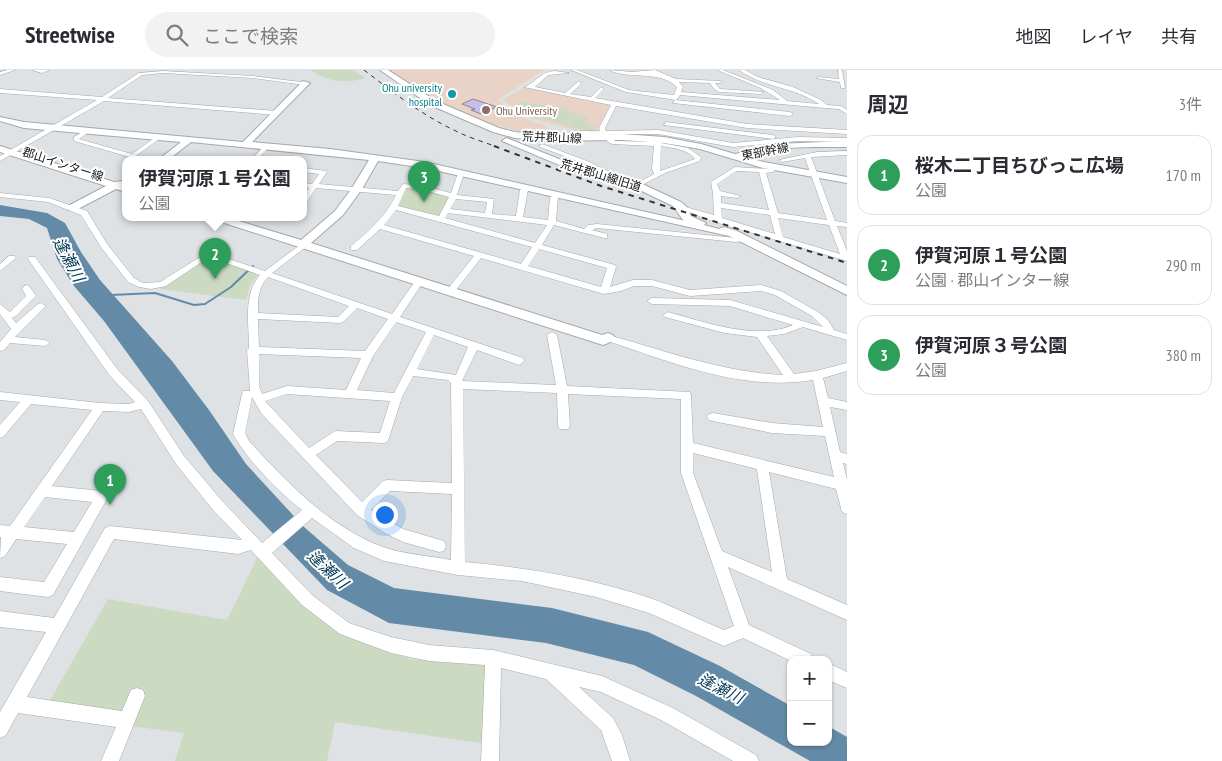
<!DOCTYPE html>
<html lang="ja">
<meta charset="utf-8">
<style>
body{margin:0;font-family:"PT Sans Narrow","Noto Sans JP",sans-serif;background:#f2f2f3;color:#2b2b33}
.controls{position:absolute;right:15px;bottom:15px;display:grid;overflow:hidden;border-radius:10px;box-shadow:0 1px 4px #0004}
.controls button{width:45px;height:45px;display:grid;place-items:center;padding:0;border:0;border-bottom:1px solid #e1e1e2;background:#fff;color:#2b2b33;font:25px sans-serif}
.you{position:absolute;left:384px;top:444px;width:18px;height:18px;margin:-12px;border:4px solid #fff;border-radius:50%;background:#1a73e8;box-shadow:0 0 0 8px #1a73e833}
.badge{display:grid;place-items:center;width:32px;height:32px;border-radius:50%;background:#cb3b48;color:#fff;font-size:16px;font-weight:700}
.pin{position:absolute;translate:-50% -41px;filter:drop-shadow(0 1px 2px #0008)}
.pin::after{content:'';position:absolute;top:26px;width:18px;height:15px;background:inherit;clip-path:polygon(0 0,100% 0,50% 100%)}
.popup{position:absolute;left:122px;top:86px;width:185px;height:65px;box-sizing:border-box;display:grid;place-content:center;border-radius:10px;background:#fff;filter:drop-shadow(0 1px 4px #0005);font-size:16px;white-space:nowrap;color:#7c7c81}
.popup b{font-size:19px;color:#2b2b33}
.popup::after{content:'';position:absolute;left:50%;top:100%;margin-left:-10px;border:10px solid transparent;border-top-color:#fff}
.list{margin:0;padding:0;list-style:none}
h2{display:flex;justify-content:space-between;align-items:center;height:65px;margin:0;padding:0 20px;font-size:21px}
h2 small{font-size:16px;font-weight:400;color:#7c7c81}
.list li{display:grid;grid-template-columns:32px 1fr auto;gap:15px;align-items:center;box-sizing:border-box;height:80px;margin:0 10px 10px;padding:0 10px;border:1px solid #e1e1e2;border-radius:15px}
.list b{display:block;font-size:19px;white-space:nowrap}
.list p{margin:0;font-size:16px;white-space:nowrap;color:#7c7c81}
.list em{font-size:16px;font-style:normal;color:#7c7c81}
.icon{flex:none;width:28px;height:28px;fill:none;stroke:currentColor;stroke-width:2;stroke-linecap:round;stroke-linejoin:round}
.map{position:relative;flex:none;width:847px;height:691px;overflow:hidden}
header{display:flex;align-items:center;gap:30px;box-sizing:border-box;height:70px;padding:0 25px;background:#fff;border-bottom:1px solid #e1e1e2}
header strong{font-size:24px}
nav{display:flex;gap:28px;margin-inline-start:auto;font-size:18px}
.search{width:350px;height:45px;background:#f2f2f3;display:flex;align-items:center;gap:12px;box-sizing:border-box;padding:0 18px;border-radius:28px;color:#7c7c81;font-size:19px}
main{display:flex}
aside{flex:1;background:#fff}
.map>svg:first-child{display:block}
.education{fill:#e8d3c6}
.green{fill:#cbdac0}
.water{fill:#638ba7}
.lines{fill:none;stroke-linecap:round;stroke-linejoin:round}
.stream{stroke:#638ba7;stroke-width:2}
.building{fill:#c7bfea;stroke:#88878b}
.street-casing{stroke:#a5a8ab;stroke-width:1}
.secondary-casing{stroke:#a5a8ab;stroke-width:2}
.street{fill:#fff;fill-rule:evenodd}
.secondary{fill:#fff;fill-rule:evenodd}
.rail-far1{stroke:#313234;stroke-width:1;stroke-dasharray:4.5 4.5;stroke-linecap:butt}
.rail{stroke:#313234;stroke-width:2;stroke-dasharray:5.5 5.5;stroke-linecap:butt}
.culture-dot{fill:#0f9aa8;stroke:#fff;stroke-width:2}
.education-dot{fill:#8d6e63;stroke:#fff;stroke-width:2}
.labels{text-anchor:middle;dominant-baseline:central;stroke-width:4;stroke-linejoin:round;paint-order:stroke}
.far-culture-label{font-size:12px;fill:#0d838f;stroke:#fff;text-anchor:end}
.far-education-label{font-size:12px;fill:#785e54;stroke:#fff;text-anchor:start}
.far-street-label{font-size:12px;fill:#131415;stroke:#fff}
.water-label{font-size:16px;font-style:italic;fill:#013956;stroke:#fff}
</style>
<header>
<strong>Streetwise</strong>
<div class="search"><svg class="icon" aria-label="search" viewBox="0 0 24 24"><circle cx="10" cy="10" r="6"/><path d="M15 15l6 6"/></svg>ここで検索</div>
<nav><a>地図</a><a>レイヤ</a><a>共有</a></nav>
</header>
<main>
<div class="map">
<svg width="847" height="691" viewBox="0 0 847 691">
<rect width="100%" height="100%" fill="#dfe2e5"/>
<!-- education -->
<g class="education">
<polygon points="386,0 544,0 498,30 526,49 547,56 536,66 482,51 440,32"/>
<polygon points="525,17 611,34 596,62 580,62 534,49 502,30"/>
</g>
<!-- green -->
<g class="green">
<path d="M310 0H353L366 8C344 14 329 12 310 0Z"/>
<polygon points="519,32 567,39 567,41 587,47 584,54 595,56 593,61 569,57 571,52 567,55 537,47 516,35"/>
<polygon points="406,117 423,119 450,128 440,146 399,137 398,135"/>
<polygon points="208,185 260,203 250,215 246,230 160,219"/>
<polygon points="258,486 348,566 410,589 489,596 487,674 335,652 327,691 175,691 184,663 130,656 49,632 108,529 227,550"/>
</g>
<!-- water -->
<polygon class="water" points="0,135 47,143 65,153 81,182 100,210 172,291 209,340 246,394 304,457 348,495 394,518 552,538 648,562 720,596 791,636 791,672 828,672 828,656 847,667 847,691 810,691 696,626 634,595 546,573 389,553 327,520 213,401 104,251 74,216 57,189 47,158 29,149 0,146"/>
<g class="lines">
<!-- stream -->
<polyline class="stream" points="111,225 155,223 194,235 205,234 231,217 253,196"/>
</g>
<!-- building -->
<polygon class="building" points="473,29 497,37 481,44 471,40 475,39 462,34"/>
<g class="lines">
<defs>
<g id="street">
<polygon points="8,0 15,0 0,5 0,2"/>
<polygon points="32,0 49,0 42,3"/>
<path d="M571 0H577L629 20 674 25 677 17C660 0 631 10 609 0L632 2 655 0 676 9 721 11V13H715L720 19 764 22 761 24 719 22 714 19 710 13 679 12 683 17 681 22 780 30 761 18 717 0H723L773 20 787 31 819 34C795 17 762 17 739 0H745L758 7 793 17 821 30 827 35 841 36 847 40V44L839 39 825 38 680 25 676 30 626 22Z"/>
<polygon points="838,0 842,0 845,18 841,18 840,12 816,8 818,7 839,9"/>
<polygon points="163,1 253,6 309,13 306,15 253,8 163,3 142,5 108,28 277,41 280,43 277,45 104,31 0,91 0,86 97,30 0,23 0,19 102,27 139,3"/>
<path d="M555 1 569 3 548 5 535 17 565 23 579 11 581 14 570 24 591 27 601 17 604 19 595 28 747 54 847 60V64L747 58 616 36 605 58 606 61 658 60 733 73 798 67 847 68V72L798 71 733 77 658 64H608L615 71 655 72 658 70 661 73 688 78 701 87 700 91 665 103 638 117 636 116V114L654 104 652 99 654 76 612 74 608 72 602 65 585 66 570 63 569 62C577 59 591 62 600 61L599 58 611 35 524 17C536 13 539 2 555 1ZM661 76C672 78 688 79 695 89L660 101Z"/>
<polygon points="675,30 790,42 793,44 790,46 673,33"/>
<polygon points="666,52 773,65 776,67 773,69 664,55"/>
<polygon points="87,59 89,60 89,62 79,69 132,84 157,66 162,67 133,88 74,71 74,67"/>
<polygon points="542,74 587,91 627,110 622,111 583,93 540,77 539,76"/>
<polygon points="264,76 269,77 257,90 251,90"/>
<path d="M847 81V85L811 87 835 151 847 153V157L837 156 847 181V191L715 152 678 138 682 136 714 145 713 123 711 112 735 97 769 99 774 95 777 97 773 102 766 103 778 143 827 150 805 88 782 92 779 90 817 82ZM736 101 759 102 769 140 721 133V126L737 128 741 126 720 121 717 114ZM721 138 770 145 775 164 722 148ZM778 148 829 155 840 184 783 167Z"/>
<path d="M304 98 326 101 327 102 319 114 398 121 402 115 404 114 424 116 451 123 458 103 461 101 464 103 457 125 494 129 492 144 516 146 520 120 524 118 528 120 523 147 548 150 550 127 554 125 558 127 556 151 584 159 588 155 597 154 736 168 747 166V170L736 172 597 158 592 160 607 164V168H604L554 155 542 175 615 195 616 197 610 217 633 210H652L690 220 761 215 781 221 818 242 828 250 834 260 847 264V270L803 257 784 264 767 266 794 304 816 301 847 293V301L823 308 828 328 847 332V340L830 337 840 382 847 384V394L843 393 847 410V444L842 442 836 419 769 402 787 509 847 535V550L728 497 749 555 811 584 813 590H791V591L743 568 724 576 649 543 596 527 522 511 458 505 384 491 354 478 312 448 272 483 312 525 349 553 391 567 429 575 493 580 602 606 673 638 756 685 759 691H733L661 650 601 622 579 617 613 648 622 665 630 691H612L601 660 546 609 501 598 499 691H481L485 595 429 591 391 583 340 564 302 535 251 480 238 484 114 469 27 627 122 641 131 620 137 618 143 620 145 626 119 691H101L116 657 18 643 6 665 0 668V642L46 562 0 557V541L54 548 105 458 110 456 242 470 213 440 176 394 141 339 129 342 103 341 52 416 102 421 107 423 108 427 53 525 48 527 0 521V507L44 512 67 474 16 469 5 486 0 488 1 467H0V455L10 456 92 340 31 334 4 366 0 368V355L20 332 0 330V322L100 333 129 334 135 332 110 306 28 189 29 187H35L118 300 148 331 184 386 223 432 262 473 302 440C279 422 247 390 233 364L242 324 243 321H250L247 280 249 278C249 253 243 224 260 205L209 187 166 216 151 219 139 217 128 212 101 177 81 145 48 132 0 127V123L49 128 87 141 107 174 134 208 143 213 160 212 208 182 265 201 304 172 308 174 307 176 272 203 392 244 416 210H422L423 212 400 247 523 288 524 291 519 295 477 280 462 311 556 315 547 265 552 262 557 265 567 316 690 322 691 325 693 373 834 407 825 366 772 363 713 351 709 350 707 347 709 344 713 343 772 353 823 357 813 310C743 322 670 292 605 270L603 268 608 265C666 281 722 302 783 305L757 267 725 263 665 247 663 245 668 242C704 252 757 271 793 255L730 236 652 234 647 231 652 228 730 230 823 257 812 246 775 225 761 221 690 226 652 216H634L621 221 604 224 481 188 453 224H447V220L474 186 380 159 357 180H351V176C369 161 386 146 396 125L316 118 307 132H304V125L309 118 304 117V113L312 114 319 104 304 102ZM406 118 424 120 449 127 439 146 398 136ZM456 129 487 132 485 143 450 139ZM396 140 532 177 521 194 384 155ZM448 143 547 155 535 173 445 148ZM539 179 607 198 601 217 528 196ZM268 207 349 236 338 247 258 243C258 229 258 218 268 207ZM357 238 388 249 365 281 259 277 258 249 340 253 343 252ZM396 252 426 262 394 323 357 320 373 286ZM434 265 468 277 456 305 417 299ZM259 284 361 288 346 320 287 316 262 324 259 316ZM413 306 448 310 451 313 452 413 387 410 383 411 362 432 316 385 337 371 384 373 388 371 402 327ZM463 319 557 323 558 356 560 359H568L570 356 568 324 681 329V403L734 556 724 560C699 550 675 537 650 528 590 508 528 498 465 492ZM287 324 390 331 380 363 335 361 309 378 265 331ZM252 327 261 343 357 445 385 463 403 472 439 482 444 481 446 476 444 471 403 459 371 440 390 421 452 424 451 490C430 486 403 484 383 477 329 457 287 412 249 371L245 363ZM693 383 757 399 772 502 722 481 693 403ZM45 427 92 432 74 462 24 457Z"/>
<polygon points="9,186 15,186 16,188 0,201 0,194"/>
<polygon points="26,215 29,216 36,226 16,246 12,248 16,253 38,234 41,233 46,236 15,267 45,270 50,273 45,276 10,273 4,280 0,281 0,272 11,259 0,244 0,234 10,242 26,226 22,218"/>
<polygon points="828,593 847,602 847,618 828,610"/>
</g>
<g id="secondary">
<path d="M380 0H388L436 31 499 58 515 62 539 65 622 64 664 67 701 74 735 84 776 74 847 71V77C813 77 777 75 745 87L764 92 847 107V113L763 98 700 79 664 73 622 70 539 71 515 68 493 62 430 35Z"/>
<polygon points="303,11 310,13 252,72 330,79 425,92 686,151 683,150 673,136 629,115 583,105 502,71 506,68 509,69 589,101 636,111 681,132 686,136 691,146 706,153 704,155 719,159 724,157 737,161 847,216 847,225 729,166 425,98 378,91 362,119 343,145 311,173 602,265 608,263 613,265 615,268 613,271 603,275 215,150 214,148 229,148 301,170 335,141 352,118 369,90 191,72 168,90 158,90 181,72 24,58 0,51 0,47 24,52 243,72"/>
<polygon points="0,76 114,112 124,111 126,122 116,119 76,140 68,140 67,138 68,136 106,116 0,82"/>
</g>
</defs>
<!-- street casing -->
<use href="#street" class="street-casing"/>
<!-- secondary casing -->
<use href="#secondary" class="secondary-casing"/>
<!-- street -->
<use href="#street" class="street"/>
<!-- secondary -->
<use href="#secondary" class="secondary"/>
<!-- rail-far1 -->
<path class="rail-far1" d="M364 0C394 23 423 46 458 62 470 68 484 72 497 77"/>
<!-- rail -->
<polyline class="rail" points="494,76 601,116 847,193"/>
</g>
<!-- markers -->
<circle class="culture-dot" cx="452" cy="24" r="5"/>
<circle class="education-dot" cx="486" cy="40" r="5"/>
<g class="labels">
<!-- far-culture labels -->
<g class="far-culture-label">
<text x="442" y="17">Ohu university<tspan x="442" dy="14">hospital</tspan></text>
</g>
<!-- far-education labels -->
<g class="far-education-label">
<text x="496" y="40">Ohu University</text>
</g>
<!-- far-street labels -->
<g class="far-street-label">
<text transform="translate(552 67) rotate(2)">荒井郡山線</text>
<text transform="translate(765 81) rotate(-11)">東部幹線</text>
<text transform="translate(63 94) rotate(18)">郡山インター線</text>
<text transform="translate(601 105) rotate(17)">荒井郡山線旧道</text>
</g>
<!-- water labels -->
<g class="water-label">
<text transform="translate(69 189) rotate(62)">逢瀬川</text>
<text transform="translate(328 499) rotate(43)">逢瀬川</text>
<text transform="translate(721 618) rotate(26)">逢瀬川</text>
</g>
</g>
</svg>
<div class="controls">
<button>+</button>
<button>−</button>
</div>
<div class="you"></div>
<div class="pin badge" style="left:110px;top:435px;background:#2e9e5b">1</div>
<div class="pin badge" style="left:215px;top:209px;background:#2e9e5b">2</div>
<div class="popup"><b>伊賀河原１号公園</b>公園</div>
<div class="pin badge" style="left:424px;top:132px;background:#2e9e5b">3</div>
</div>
<aside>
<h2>周辺<small>3件</small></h2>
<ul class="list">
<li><span class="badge" style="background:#2e9e5b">1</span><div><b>桜木二丁目ちびっこ広場</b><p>公園</p></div><em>170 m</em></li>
<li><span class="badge" style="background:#2e9e5b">2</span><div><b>伊賀河原１号公園</b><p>公園 · 郡山インター線</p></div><em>290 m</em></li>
<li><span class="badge" style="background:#2e9e5b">3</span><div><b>伊賀河原３号公園</b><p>公園</p></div><em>380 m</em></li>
</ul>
</aside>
</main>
